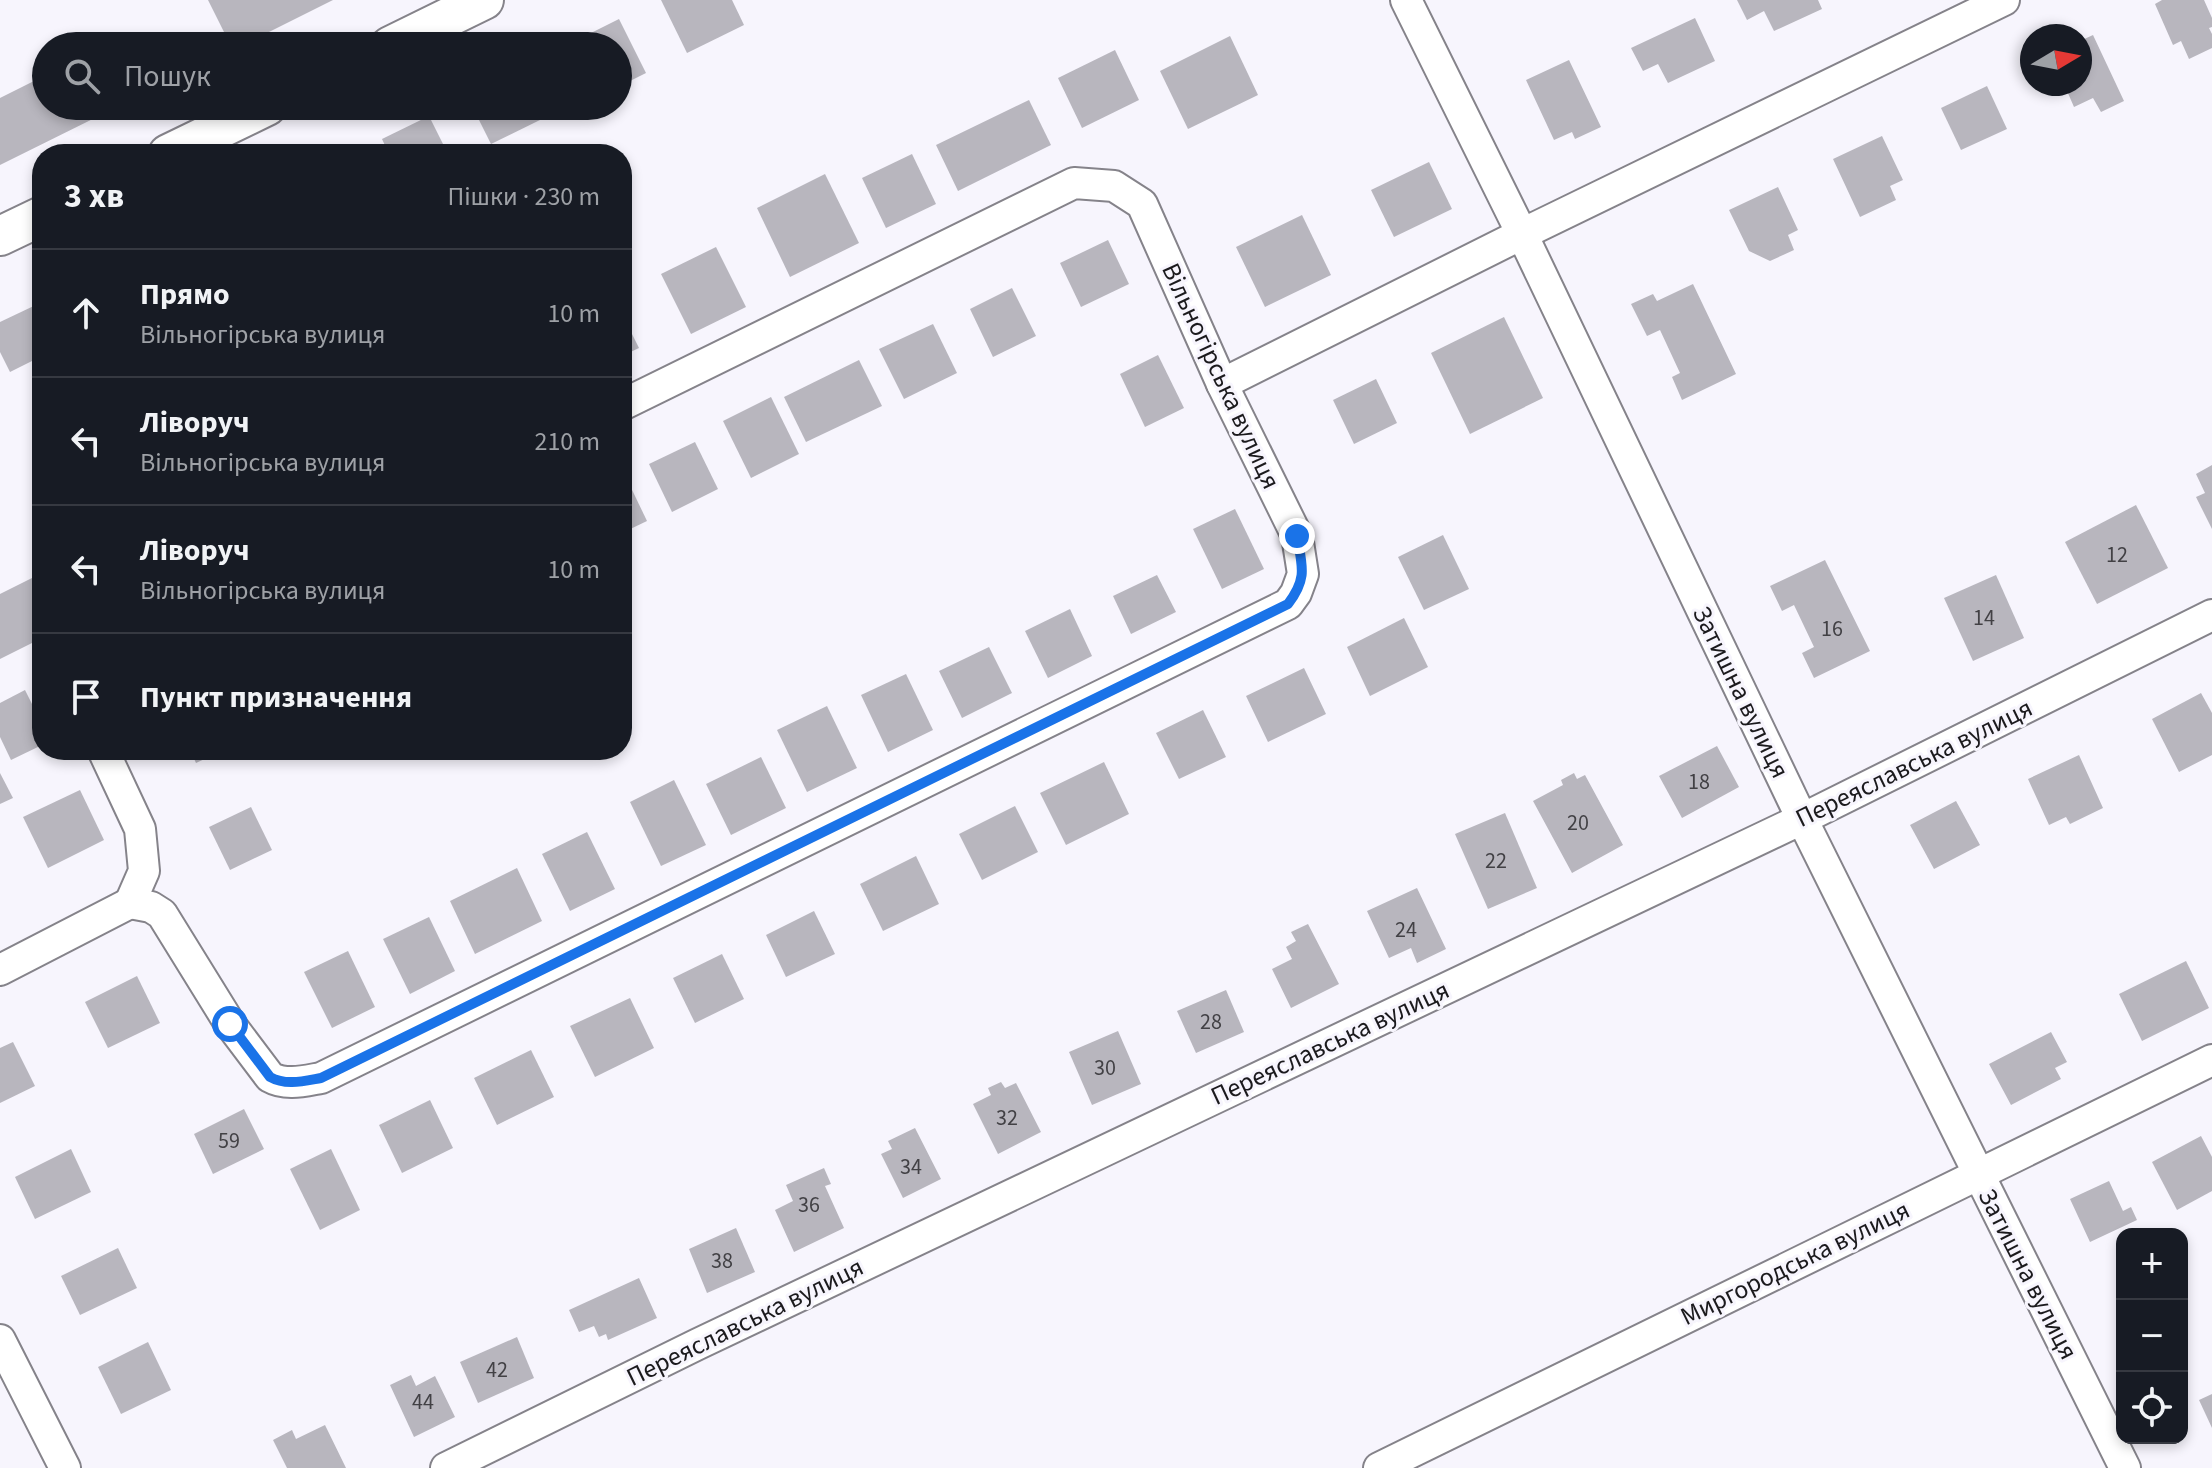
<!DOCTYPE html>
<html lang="uk">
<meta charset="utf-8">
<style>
body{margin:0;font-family:"Source Sans 3",sans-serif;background:#20242c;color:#f1f3f6}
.controls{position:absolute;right:24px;bottom:24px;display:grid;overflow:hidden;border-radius:16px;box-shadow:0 4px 12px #0003}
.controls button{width:72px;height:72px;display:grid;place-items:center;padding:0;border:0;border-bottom:2px solid #363941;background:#171b24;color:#f1f3f6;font:40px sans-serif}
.compass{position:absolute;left:2020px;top:24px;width:72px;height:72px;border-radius:50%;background:#171b24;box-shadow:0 4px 12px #0003;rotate:80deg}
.stop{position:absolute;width:24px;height:24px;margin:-18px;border:6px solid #1a73e8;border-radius:50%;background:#fff}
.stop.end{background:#1a73e8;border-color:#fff;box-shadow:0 2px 8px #0008}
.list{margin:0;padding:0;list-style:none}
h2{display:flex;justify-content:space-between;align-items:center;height:104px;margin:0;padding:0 32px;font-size:34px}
h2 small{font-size:26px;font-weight:400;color:#9ea1a6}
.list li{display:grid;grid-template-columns:52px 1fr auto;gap:24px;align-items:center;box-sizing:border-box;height:128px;padding:0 32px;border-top:2px solid #363941}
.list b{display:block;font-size:30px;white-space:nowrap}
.list p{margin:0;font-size:26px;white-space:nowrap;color:#9ea1a6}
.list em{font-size:26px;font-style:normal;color:#9ea1a6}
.icon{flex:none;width:44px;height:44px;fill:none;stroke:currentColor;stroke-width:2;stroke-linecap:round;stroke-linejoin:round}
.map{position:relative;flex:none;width:2212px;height:1468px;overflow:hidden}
.search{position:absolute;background:#171b24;box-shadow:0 4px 12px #0003;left:32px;top:32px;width:600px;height:88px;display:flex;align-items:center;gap:20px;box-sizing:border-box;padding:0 28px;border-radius:44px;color:#9ea1a6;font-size:30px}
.panel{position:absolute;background:#171b24;box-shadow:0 4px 12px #0003;left:32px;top:144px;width:600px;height:616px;border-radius:32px}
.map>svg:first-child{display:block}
.building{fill:#b8b6be}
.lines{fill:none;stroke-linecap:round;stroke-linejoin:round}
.minor-casing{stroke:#85838a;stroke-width:34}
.tertiary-casing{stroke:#85838a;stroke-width:42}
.minor{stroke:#fff;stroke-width:30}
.tertiary{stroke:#fff;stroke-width:38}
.route{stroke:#1a73e8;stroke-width:10}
.labels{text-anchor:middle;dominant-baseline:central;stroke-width:6;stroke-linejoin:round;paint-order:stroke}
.number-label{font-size:22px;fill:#424145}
.street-label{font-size:26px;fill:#1b1a1d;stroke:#f7f5fd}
</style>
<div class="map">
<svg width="2212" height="1468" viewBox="0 0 2212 1468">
<rect width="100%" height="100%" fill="#f7f5fd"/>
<!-- building -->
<g class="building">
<polygon points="208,0 333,0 241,46 231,46"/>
<polygon points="661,0 732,0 744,25 687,53"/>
<polygon points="1737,0 1818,0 1822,9 1774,31 1764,11 1747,20"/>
<polygon points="2162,0 2204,0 2212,18 2212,27 2209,28 2212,34 2212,48 2189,59 2181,41 2173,45 2155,4"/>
<polygon points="1695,18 1715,61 1668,83 1658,64 1643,71 1631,48"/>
<polygon points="619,19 646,73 618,87 618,46 565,46"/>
<polygon points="2093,35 2124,101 2101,112 2093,98 2074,107 2064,84 2080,84 2080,41"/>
<polygon points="1230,36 1258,95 1188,129 1160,71"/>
<polygon points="120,38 124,46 104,46"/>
<polygon points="1115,50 1139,100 1082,128 1058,78"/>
<polygon points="1569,60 1601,127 1575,139 1572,132 1554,140 1526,80"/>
<polygon points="46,75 46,106 119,106 0,165 0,98"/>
<polygon points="1987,86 2007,129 1961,150 1941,108"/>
<polygon points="1029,100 1051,145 958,191 936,145"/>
<polygon points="472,106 536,106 542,119 491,144"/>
<polygon points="429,116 448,154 389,154 382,139"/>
<polygon points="1882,136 1903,180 1890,186 1896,200 1860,217 1833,159"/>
<polygon points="912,154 936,204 886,228 862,178"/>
<polygon points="1429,162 1452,209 1394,237 1371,190"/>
<polygon points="825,174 859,243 790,277 757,208"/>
<polygon points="1778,187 1798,230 1788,235 1794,250 1770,261 1749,251 1729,210"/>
<polygon points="1302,215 1331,275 1265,307 1236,247"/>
<polygon points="1108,240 1129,284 1081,307 1060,263"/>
<polygon points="716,247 746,307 691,334 661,274"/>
<polygon points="1693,284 1736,374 1682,400 1672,377 1680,373 1660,330 1647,336 1631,304 1653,294 1657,301"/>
<polygon points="1012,288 1036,336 993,357 970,309"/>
<polygon points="40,303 42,307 42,356 10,372 0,352 0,322"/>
<polygon points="622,314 639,348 622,356"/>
<polygon points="1504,317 1543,398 1470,434 1431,353"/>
<polygon points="933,324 957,373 904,399 879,349"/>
<polygon points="1158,355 1184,408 1145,427 1120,374"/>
<polygon points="859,360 882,406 806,442 784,397"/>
<polygon points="1376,379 1397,423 1354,444 1333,400"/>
<polygon points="771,397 799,454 751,478 723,421"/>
<polygon points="695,442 718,489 672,512 649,464"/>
<polygon points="2212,465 2212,529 2196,497 2205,493 2196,474"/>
<polygon points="622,469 647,521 622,533"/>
<polygon points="2136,505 2168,568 2097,604 2065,542"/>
<polygon points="1235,509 1264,569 1222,589 1193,529"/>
<polygon points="1443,535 1469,589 1424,610 1398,557"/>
<polygon points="1825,560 1870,651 1814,678 1802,653 1814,647 1794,605 1782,611 1770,586"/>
<polygon points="40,574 42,638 0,659 0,594"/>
<polygon points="1157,575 1176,612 1131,634 1113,596"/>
<polygon points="1996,575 2024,638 1973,661 1944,598"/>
<polygon points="1070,609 1092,656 1048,678 1025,631"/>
<polygon points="1404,618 1428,667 1370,696 1347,647"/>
<polygon points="989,647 1012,693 962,718 939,671"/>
<polygon points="1304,668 1326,714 1268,742 1246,696"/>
<polygon points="906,674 933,730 888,752 861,695"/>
<polygon points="25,690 42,724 42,745 11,760 0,737 0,703"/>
<polygon points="2201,693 2212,713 2212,755 2179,772 2152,719"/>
<polygon points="827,706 857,768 807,792 777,730"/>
<polygon points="1203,710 1226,757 1179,779 1156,733"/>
<polygon points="1717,746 1739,787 1682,818 1659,776"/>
<polygon points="190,750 224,750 196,763"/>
<polygon points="2079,755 2103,808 2070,824 2066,817 2049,825 2028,779"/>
<polygon points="761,757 786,808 731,835 706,784"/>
<polygon points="1104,762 1129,814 1066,845 1040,793"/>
<polygon points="0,773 13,798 0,804"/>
<polygon points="1574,773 1577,779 1585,775 1623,845 1572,873 1533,801 1563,785 1561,780"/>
<polygon points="674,780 706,845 661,866 630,802"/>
<polygon points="80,790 104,840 48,868 23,817"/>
<polygon points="1956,801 1980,845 1934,869 1910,825"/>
<polygon points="1015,806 1038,852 982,880 959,834"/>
<polygon points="251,807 272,850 230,870 209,827"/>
<polygon points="1505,813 1537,888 1488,909 1455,834"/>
<polygon points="587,832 615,889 570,911 542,854"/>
<polygon points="916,856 939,904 883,931 860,884"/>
<polygon points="517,868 542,921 475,954 450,901"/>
<polygon points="1417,888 1446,949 1417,963 1411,948 1389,958 1367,911"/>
<polygon points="814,911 835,954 786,977 766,935"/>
<polygon points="429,917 455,971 410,994 383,939"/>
<polygon points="1308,924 1339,984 1291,1008 1272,969 1292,959 1286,947 1296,941 1291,932"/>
<polygon points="348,951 375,1007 332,1028 304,972"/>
<polygon points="722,954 744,999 695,1023 673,978"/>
<polygon points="2186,961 2209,1008 2142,1041 2119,994"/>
<polygon points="137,976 160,1023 108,1048 85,1002"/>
<polygon points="1226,990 1244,1032 1196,1053 1177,1011"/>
<polygon points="630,998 654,1048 595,1077 570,1026"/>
<polygon points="1118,1031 1141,1084 1092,1105 1069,1052"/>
<polygon points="2051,1032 2067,1062 2055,1068 2061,1079 2011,1105 1989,1064"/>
<polygon points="13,1042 35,1086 0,1103 0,1048"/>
<polygon points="531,1050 554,1097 497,1125 474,1078"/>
<polygon points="1001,1082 1005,1088 1016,1083 1041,1132 998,1154 973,1104 991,1095 988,1088"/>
<polygon points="430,1100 453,1148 402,1173 379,1125"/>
<polygon points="244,1109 264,1149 213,1174 194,1134"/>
<polygon points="915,1128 941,1179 903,1198 881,1154 892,1149 888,1141"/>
<polygon points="2201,1136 2212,1157 2212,1191 2177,1210 2152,1162"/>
<polygon points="71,1149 91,1192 35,1219 15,1177"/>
<polygon points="331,1149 360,1210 320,1230 290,1169"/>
<polygon points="824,1168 831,1184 825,1186 844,1228 794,1252 775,1210 793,1201 786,1185"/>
<polygon points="2109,1181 2123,1211 2131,1207 2137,1220 2090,1242 2070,1199"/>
<polygon points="736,1228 755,1272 707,1293 689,1249"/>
<polygon points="118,1248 137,1288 80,1315 61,1276"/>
<polygon points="639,1278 657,1318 608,1340 606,1334 599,1337 594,1326 579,1332 569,1310"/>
<polygon points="517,1337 534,1378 478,1403 460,1362"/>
<polygon points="148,1342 171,1390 121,1414 98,1367"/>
<polygon points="411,1375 416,1386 435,1376 455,1417 414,1437 390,1385"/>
<polygon points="2212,1394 2212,1428 2199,1400"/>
<polygon points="325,1425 346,1468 287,1468 273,1440 292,1430 296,1439"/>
</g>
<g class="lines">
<defs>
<g id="minor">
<polyline points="1406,0 1522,234 1802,819 2125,1468"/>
<polyline points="1222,384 1522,234 2004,0"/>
<polyline points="103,750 140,829 144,871 130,903"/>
<path d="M130 903 151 907 162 914 230 1024 270 1077C286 1086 304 1081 321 1078L1288 604 1296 593 1303 574 1297 536 1222 384 1142 204 1114 186 1074 183 622 405"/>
<polyline points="0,970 130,903"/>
<polyline points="0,1340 65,1468"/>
<polyline points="446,1468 698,1344 1802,819 2212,615"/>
<polyline points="1379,1468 2212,1060"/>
</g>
<g id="tertiary">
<polyline points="390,46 484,0"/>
<polyline points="168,154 267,106"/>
<polyline points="0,236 42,216"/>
</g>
</defs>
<!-- minor casing -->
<use href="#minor" class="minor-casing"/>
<!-- tertiary casing -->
<use href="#tertiary" class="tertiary-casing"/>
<!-- minor -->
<use href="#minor" class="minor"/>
<!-- tertiary -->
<use href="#tertiary" class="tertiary"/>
</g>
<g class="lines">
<!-- route -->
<path class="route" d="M230 1024 270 1077C286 1086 304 1081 321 1078L1288 604C1308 578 1302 566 1297 536"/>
</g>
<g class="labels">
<!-- number labels -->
<g class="number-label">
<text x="2117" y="555">12</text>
<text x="1984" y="618">14</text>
<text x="1832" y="629">16</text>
<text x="1699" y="782">18</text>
<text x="1578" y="823">20</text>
<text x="1496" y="861">22</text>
<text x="1406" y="930">24</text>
<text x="1211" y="1022">28</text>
<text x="1105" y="1068">30</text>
<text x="1007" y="1118">32</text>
<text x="229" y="1141">59</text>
<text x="911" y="1167">34</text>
<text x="809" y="1205">36</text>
<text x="722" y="1261">38</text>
<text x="497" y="1370">42</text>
<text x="423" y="1402">44</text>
</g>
<!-- street labels -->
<g class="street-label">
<text transform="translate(1221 376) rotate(65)">Вільногірська вулиця</text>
<text transform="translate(1741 692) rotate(64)">Затишна вулиця</text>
<text transform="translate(1914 763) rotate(-26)">Переяславська вулиця</text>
<text transform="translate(1330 1043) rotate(-25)">Переяславська вулиця</text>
<text transform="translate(1795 1263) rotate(-26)">Миргородська вулиця</text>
<text transform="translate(2028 1274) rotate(63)">Затишна вулиця</text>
<text transform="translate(745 1322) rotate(-26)">Переяславська вулиця</text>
</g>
</g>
</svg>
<div class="controls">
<button>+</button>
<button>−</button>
<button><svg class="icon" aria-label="locate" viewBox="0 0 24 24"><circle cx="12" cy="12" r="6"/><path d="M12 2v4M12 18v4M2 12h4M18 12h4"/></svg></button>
</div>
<svg class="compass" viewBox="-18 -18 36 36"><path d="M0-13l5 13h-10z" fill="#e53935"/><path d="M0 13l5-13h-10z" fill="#9ea1a6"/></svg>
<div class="stop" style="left:230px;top:1024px"></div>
<div class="stop end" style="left:1297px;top:536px"></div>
<div class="search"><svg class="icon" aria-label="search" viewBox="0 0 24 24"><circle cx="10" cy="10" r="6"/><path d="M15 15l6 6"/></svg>Пошук</div>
<section class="panel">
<h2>3 хв<small>Пішки · 230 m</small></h2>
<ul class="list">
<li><svg class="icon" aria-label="ahead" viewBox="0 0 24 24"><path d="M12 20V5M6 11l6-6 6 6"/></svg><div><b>Прямо</b><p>Вільногірська вулиця</p></div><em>10 m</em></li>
<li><svg class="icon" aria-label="left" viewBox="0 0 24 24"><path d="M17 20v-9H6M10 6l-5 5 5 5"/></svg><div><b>Ліворуч</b><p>Вільногірська вулиця</p></div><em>210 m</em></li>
<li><svg class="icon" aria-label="left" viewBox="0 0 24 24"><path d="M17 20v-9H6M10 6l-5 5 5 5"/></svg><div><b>Ліворуч</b><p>Вільногірська вулиця</p></div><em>10 m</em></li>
<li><svg class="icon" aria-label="arrive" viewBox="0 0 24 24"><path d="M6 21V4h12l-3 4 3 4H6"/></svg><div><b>Пункт призначення</b></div></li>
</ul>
</section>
</div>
